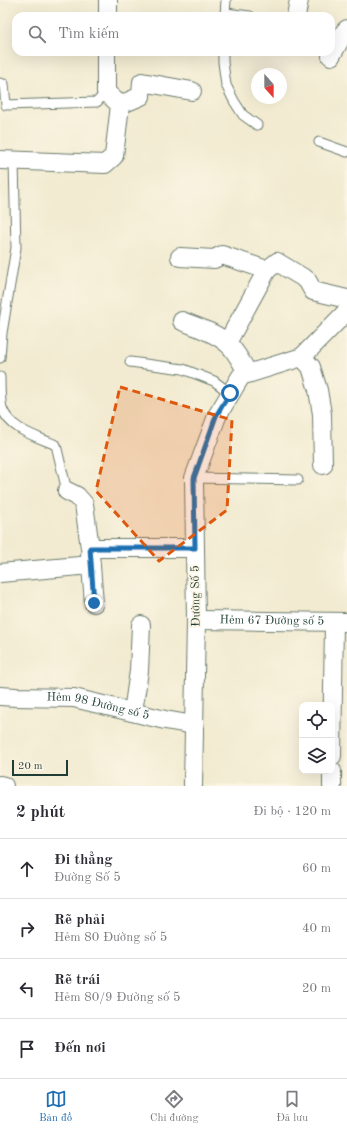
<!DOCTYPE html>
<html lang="vi">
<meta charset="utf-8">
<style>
body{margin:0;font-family:"Old Standard TT",serif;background:#f7f7f7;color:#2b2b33}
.controls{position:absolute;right:12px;bottom:12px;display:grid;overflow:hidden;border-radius:8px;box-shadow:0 4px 16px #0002}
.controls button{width:36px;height:36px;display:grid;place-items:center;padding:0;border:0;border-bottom:1px solid #e1e1e2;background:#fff;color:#2b2b33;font:20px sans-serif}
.compass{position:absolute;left:251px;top:68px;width:36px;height:36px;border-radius:50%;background:#fff;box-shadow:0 4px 16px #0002;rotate:159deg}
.scale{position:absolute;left:12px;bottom:10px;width:56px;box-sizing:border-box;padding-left:4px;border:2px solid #1f3d34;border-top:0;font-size:11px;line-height:14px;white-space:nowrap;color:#1f3d34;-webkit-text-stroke:3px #fcf5e5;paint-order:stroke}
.stop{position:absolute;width:12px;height:12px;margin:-9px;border:3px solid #1f6fb2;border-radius:50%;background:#fff}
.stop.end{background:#1f6fb2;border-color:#fff;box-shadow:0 1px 4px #0008}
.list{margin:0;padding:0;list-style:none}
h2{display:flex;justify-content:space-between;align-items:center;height:52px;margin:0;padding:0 16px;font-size:17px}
h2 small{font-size:13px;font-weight:400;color:#7c7c81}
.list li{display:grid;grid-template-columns:26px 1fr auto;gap:12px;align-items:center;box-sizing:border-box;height:60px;padding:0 16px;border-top:1px solid #e1e1e2}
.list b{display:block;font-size:15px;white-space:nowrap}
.list p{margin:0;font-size:13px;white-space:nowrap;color:#7c7c81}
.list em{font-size:13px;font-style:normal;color:#7c7c81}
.icon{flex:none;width:22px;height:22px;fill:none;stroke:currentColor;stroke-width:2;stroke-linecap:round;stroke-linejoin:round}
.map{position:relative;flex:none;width:347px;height:786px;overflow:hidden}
.search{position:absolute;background:#fff;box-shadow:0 4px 16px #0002;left:12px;right:12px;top:12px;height:44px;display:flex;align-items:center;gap:10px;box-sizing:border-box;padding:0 14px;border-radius:12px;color:#7c7c81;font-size:15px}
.sheet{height:292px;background:#fff}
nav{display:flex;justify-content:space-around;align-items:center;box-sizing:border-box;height:56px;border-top:1px solid #e1e1e2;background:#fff;font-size:11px;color:#7c7c81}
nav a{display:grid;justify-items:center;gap:2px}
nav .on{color:#1f6fb2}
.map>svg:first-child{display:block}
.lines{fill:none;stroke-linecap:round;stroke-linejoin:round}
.service-casing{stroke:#697a6b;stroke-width:11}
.minor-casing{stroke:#697a6b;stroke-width:20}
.service{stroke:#fff;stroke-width:9}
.minor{stroke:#fff;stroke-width:18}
.route{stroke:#1f6fb2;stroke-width:5}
.marked{fill:#de580e;fill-opacity:0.2;stroke:#de580e;stroke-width:3;stroke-dasharray:8 5;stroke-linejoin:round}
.labels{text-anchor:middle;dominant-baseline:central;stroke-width:3.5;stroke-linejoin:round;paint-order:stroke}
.street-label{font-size:12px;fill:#1f3d34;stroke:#fcf5e5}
</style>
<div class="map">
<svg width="347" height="786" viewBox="0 0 347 786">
<rect width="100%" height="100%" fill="#fcf5e5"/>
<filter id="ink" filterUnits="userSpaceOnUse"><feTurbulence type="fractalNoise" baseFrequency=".025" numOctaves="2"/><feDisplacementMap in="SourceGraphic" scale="8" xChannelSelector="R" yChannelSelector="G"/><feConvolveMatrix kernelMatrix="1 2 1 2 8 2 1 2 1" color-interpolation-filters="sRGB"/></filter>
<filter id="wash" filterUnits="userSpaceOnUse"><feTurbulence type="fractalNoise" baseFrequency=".012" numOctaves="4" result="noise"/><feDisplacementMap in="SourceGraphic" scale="16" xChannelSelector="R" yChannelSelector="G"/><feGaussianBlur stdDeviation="0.9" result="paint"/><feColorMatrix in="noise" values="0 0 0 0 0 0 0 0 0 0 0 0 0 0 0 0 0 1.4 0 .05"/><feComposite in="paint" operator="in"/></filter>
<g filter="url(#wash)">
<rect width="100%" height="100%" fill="#f2ebd1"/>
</g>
<g filter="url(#ink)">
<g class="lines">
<defs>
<g id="service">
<polyline points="226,13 250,16"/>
<polyline points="225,16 226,0"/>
<polyline points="223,52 223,62 226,85 234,101 243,115 257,125"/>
<polyline points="0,83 4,84 6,105 97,102 106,92"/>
<polyline points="319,142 347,152"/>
<polyline points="0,358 2,333 16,248 14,161"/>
<polyline points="130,362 183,369 214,381 230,393"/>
<path d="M0 377C0 386 0 399 2 408 10 430 36 436 56 445L67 491"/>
<polyline points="194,478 298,480"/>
</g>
<g id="minor">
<polyline points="108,16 108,0"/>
<polyline points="296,16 299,0"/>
<polyline points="331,56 345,31 347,29"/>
<polyline points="120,105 141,96 142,82 192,91"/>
<polyline points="0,160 105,164 114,156 120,105 106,92 106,52"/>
<polyline points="180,257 214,259 222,255 267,270 277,262 307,280 313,291 347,299"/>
<path d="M182 321C197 327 214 332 227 343 235 349 242 364 248 373"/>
<polyline points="227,343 267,270"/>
<polyline points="302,357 311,367 318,390 322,414 323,465"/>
<polyline points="67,491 77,496 84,504 90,548 195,548"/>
<polyline points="90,554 94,603"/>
<polyline points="0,573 91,565"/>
<path id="s1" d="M196 620 347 622"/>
<path id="s2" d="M0 696 16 697 74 698 165 720 194 725"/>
<polyline points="133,712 139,671 141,625"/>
<polyline points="332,756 334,623"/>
<polyline points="0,785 4,786"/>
<polyline points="193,786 196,620 194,478 217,416 241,376 302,357 347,311"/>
<polyline points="332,786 332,771"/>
</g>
</defs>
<!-- service casing -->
<use href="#service" class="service-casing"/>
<!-- minor casing -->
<use href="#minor" class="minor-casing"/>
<!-- service -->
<use href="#service" class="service"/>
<!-- minor -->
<use href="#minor" class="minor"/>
</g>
</g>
<g class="lines" filter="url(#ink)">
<!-- route -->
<polyline class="route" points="94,603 90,548 195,548 194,478 216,416 230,393"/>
</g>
<!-- marked area -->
<path class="marked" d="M120 387 232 420 227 510 159 561 96 491Z"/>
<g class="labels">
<!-- street labels -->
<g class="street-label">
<text transform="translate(196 596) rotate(-91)">Đường Số 5</text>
<text stroke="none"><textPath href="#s1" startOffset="76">Hẻm 67 Đường số 5</textPath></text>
<text stroke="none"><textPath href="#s2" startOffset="99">Hẻm 98 Đường số 5</textPath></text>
</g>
</g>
</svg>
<div class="controls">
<button><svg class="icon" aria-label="locate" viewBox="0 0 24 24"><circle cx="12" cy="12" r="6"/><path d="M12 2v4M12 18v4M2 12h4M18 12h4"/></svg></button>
<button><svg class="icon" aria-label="layers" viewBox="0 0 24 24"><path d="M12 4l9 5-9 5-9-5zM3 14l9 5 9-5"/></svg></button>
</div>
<svg class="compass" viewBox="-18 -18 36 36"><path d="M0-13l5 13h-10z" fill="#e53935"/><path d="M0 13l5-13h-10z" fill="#7c7c81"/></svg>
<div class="scale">20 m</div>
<div class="stop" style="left:230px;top:393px"></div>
<div class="stop end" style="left:94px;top:603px"></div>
<div class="search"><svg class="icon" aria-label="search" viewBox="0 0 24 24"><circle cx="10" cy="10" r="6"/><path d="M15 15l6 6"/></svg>Tìm kiếm</div>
</div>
<section class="sheet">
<h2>2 phút<small>Đi bộ · 120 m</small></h2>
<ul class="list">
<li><svg class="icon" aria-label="ahead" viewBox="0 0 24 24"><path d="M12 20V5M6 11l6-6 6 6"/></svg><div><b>Đi thẳng</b><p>Đường Số 5</p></div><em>60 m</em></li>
<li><svg class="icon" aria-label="right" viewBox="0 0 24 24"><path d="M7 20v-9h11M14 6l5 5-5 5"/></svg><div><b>Rẽ phải</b><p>Hẻm 80 Đường số 5</p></div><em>40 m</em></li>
<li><svg class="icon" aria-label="left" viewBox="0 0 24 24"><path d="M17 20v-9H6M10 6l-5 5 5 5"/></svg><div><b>Rẽ trái</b><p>Hẻm 80/9 Đường số 5</p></div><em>20 m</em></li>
<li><svg class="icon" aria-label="arrive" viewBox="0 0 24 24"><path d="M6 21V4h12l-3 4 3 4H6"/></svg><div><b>Đến nơi</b></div></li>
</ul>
</section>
<nav>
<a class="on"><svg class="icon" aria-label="map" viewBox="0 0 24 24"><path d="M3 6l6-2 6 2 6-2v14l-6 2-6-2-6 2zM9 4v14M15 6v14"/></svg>Bản đồ</a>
<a><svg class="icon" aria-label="directions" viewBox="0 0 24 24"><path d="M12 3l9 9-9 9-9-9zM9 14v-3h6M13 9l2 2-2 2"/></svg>Chỉ đường</a>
<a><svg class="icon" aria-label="saved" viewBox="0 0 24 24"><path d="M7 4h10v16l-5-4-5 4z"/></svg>Đã lưu</a>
</nav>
